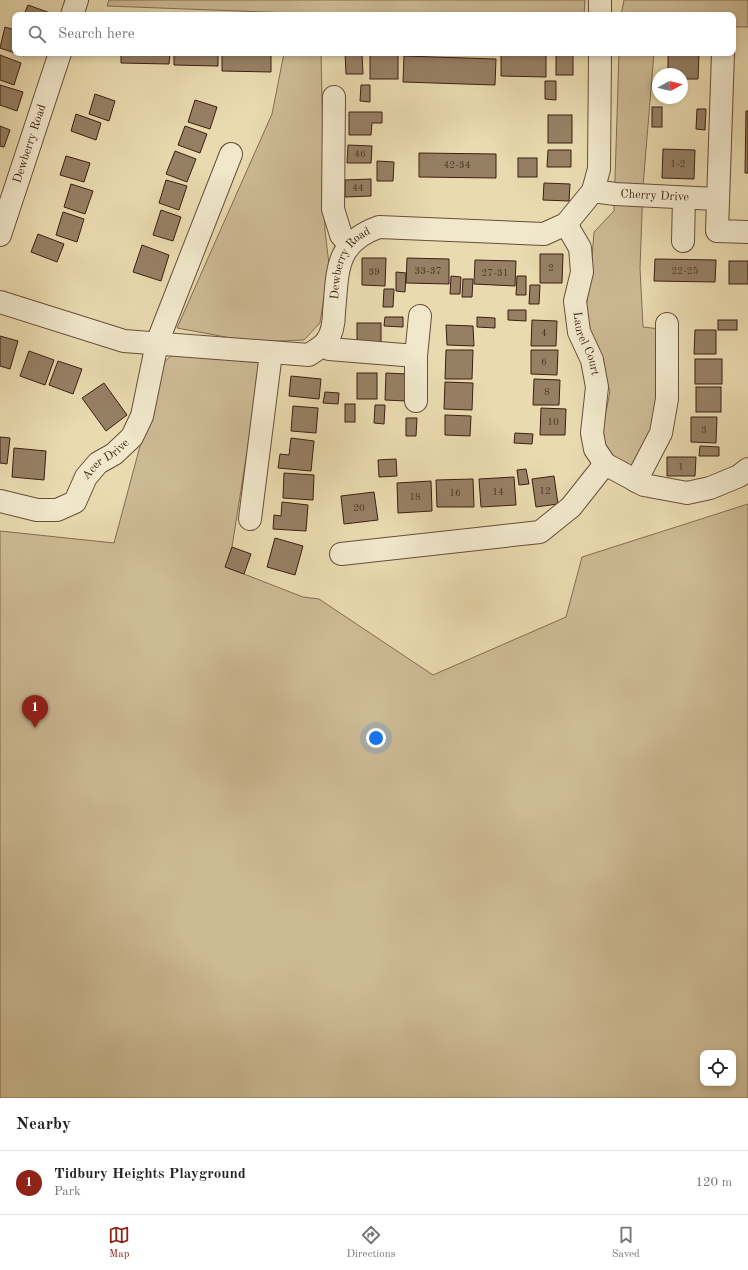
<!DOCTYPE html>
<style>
body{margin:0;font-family:"Old Standard TT",serif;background:#f2f2f2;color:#222}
.controls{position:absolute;right:12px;bottom:12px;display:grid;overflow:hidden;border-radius:8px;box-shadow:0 2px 6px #0003}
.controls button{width:36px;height:36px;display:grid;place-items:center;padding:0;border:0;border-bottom:1px solid #e0e0e0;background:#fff;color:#222;font:20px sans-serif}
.compass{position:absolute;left:652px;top:68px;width:36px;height:36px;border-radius:50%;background:#fff;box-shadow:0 2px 6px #0003;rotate:82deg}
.you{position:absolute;left:376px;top:738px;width:14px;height:14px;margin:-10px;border:3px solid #fff;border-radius:50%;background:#1a73e8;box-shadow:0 0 0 6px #1a73e833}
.badge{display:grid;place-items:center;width:26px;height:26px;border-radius:50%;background:#8f2418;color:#fff;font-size:13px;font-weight:700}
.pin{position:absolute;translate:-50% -33px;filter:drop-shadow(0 1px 2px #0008)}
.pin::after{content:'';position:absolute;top:21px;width:14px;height:12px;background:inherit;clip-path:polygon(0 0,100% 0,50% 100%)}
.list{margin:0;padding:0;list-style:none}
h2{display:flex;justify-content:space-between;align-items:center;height:52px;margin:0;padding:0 16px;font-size:17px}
h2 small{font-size:13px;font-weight:400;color:#767676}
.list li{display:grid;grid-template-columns:26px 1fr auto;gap:12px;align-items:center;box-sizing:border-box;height:64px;padding:0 16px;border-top:1px solid #e0e0e0}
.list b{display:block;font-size:15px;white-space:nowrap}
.list p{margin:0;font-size:13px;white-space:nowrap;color:#767676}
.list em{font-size:13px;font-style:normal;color:#767676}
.icon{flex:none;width:22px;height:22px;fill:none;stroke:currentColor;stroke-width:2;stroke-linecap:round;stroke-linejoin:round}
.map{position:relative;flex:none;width:748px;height:1098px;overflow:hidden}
.search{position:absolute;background:#fff;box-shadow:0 2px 6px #0003;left:12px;right:12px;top:12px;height:44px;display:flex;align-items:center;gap:10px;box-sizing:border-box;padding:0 14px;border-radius:8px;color:#767676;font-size:15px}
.sheet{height:116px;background:#fff}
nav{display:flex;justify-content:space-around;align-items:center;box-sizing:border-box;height:56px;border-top:1px solid #e0e0e0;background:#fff;font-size:11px;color:#767676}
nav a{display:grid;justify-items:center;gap:2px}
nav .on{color:#8f2418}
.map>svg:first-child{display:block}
.green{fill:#ccba94;stroke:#846c53;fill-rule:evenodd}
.building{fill:#968064;stroke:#3c1f12}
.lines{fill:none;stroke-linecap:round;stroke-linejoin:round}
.minor-casing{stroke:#674e39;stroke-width:24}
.minor{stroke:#f1e7cb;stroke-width:22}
.labels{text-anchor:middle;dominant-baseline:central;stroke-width:4;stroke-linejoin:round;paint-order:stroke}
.number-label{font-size:10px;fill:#523726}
.street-label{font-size:12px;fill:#3c1f12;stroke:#f1e7cb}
</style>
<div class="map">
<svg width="748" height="1098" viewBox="0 0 748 1098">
<rect width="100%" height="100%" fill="#e9daaf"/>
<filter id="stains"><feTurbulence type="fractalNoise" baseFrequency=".005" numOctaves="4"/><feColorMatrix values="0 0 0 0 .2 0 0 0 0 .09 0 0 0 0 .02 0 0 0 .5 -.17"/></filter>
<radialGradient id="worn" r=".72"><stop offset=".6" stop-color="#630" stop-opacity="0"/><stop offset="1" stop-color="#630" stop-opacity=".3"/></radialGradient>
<!-- green -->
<g class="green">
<polygon points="109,0 585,0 584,15 291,15 291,13 107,6"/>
<polygon points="624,0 748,0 748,27 733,27 733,15 621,15"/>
<polygon points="284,53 321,53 325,231 329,264 320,323 304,340 253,342 177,328 272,114"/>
<polygon points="619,53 654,53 643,186 640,268 643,327 660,329 654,432 632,471 607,457 601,438 610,391 584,322 591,271 594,232 614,211"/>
<path d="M173 354 261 363 232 547 226 567 303 597 319 599 433 675 566 617 582 557 748 504V1098H0V531L114 543 162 364ZM703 1053H733V1083H703Z"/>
</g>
<!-- building -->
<g class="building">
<polygon points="28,5 53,14 52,15 24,15"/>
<polygon points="5,27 15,30 15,53 25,53 24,56 0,48"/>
<polygon points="121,53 170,53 169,64 121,63"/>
<polygon points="174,53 218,53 218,66 174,65"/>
<polygon points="222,53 271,53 271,72 222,71"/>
<polygon points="345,53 362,53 363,74 346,74"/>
<rect x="370" y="53" width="28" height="26"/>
<polygon points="501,53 546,53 546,77 501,76"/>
<rect x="556" y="53" width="17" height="22"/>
<polygon points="668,53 699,53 698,79 682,79 682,74 668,74"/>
<polygon points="0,55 21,63 14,85 0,80"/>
<polygon points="404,56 496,59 495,85 403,82"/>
<polygon points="545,81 556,81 556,100 545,99"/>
<polygon points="0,85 23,92 17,111 0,105"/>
<polygon points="361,85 370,85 370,102 360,101"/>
<polygon points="95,94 115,101 109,121 89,114"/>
<polygon points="195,100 217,107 210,129 188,122"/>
<rect x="652" y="107" width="10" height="20"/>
<polygon points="697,109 706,109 705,130 696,129"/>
<polygon points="746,111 748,111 748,173 745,173"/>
<polygon points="349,112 382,112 382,123 372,123 371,135 349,135"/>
<polygon points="76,114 101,123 96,140 71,131"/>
<rect x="548" y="115" width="24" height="28"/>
<polygon points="0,126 10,130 4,147 0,146"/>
<polygon points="185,126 207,134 200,153 178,145"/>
<polygon points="348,145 372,146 371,163 347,163"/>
<polygon points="663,149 695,150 694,179 662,178"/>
<polygon points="548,150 571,150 571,167 547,167"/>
<polygon points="175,151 196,159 187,182 166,174"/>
<polygon points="419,153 496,154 496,178 419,177"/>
<polygon points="66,156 90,163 84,182 60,175"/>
<rect x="518" y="158" width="19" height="19"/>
<polygon points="377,161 394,162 393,181 377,181"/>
<polygon points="371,179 371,196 345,197 345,180"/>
<polygon points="166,180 187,186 179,210 159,203"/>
<polygon points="544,183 570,184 569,201 543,200"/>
<polygon points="71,184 93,191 85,214 64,207"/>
<polygon points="161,210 181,217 173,241 153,235"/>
<polygon points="63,212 84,219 77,242 56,235"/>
<polygon points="38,234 64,244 57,262 31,252"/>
<polygon points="142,245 169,255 161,281 133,272"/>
<polygon points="540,254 563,254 562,283 540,283"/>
<polygon points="362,258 386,258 385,286 362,285"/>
<polygon points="407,258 449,259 449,284 406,283"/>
<polygon points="655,259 716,260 715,282 654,281"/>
<polygon points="475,260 516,261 515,286 474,284"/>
<rect x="729" y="261" width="19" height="23"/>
<polygon points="396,272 406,273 405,292 396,291"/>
<polygon points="451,276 461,277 460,294 450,294"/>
<polygon points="517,276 526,276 526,295 516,295"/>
<polygon points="463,279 473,279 472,297 462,297"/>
<polygon points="530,285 540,285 539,304 529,304"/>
<polygon points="384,289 394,289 393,307 383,307"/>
<polygon points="508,310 526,310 526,321 508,320"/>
<polygon points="385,317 403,317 403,327 384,326"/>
<polygon points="477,317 495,318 495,328 477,327"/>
<polygon points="532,320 557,321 556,346 531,346"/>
<rect x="718" y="320" width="19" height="10"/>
<rect x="357" y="323" width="24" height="19"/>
<polygon points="446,325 473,326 474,346 447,345"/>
<polygon points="695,330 716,330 716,354 694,354"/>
<polygon points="0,336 18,341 10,369 0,366"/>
<polygon points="446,350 473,350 472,379 445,379"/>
<polygon points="531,350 558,350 557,375 531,374"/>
<polygon points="29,351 54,360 45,385 20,376"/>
<rect x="695" y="359" width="27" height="25"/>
<polygon points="58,361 82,369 73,394 49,385"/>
<rect x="357" y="373" width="20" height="26"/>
<polygon points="386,373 407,374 406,401 385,400"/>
<polygon points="291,376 321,379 319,399 289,396"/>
<polygon points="534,379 560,380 559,405 533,405"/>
<polygon points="445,382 473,383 472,410 444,409"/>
<polygon points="104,383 127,415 106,431 82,398"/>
<rect x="696" y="387" width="25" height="25"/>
<polygon points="325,392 339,393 338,404 323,403"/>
<rect x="345" y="404" width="10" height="18"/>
<polygon points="375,405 385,405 384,424 374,423"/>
<polygon points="293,406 318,408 316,433 291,431"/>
<polygon points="541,408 566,409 565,435 540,435"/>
<polygon points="445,415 471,416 470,436 445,435"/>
<polygon points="691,417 717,417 716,443 691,442"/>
<polygon points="406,418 417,418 416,436 406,436"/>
<polygon points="515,433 533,434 532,444 514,443"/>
<polygon points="0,437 10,438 7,464 0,463"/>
<polygon points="291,438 314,441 311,471 278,468 280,454 289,455"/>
<polygon points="700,446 719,447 719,456 699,456"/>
<polygon points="14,448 46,451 44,480 12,477"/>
<polygon points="667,457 696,457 695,476 667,476"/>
<polygon points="396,459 397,476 379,477 378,460"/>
<polygon points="526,469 529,484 519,485 517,470"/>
<polygon points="284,473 314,475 313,500 283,498"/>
<polygon points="554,476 558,504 536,507 532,479"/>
<polygon points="514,477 516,505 481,507 479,479"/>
<polygon points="473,479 474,507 437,507 436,480"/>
<polygon points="431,481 432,511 398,513 397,483"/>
<polygon points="374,492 378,520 344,524 341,496"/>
<polygon points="282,502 308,505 306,531 273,529 274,515 281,516"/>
<polygon points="275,538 303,546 295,575 267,567"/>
<polygon points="232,547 251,554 244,574 225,567"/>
</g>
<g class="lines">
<defs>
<g id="minor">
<polyline points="72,15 77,0"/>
<polyline points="600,15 600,0"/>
<polyline points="723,53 717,231 748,232"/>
<polyline points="334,97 333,209 341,235 349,244"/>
<path id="s1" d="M593 191 615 194 716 199"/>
<path id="s2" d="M566 224 580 248 582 272 575 301 579 332 592 360 597 387 592 433 595 449 605 464 644 485 687 493 710 488 739 476 748 469"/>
<path id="s3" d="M0 235 60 53"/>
<polyline points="683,241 684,198"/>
<path id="s4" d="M0 302 124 341 309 355C314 351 322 347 326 342 332 334 334 322 334 312 338 272 334 243 379 227L544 234 566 224 593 191 599 169 600 53"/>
<polyline points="326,342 329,349 416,356"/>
<polyline points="416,401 416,356 420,316"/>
<polyline points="636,481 661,433 667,399 667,324"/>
<path id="s5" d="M0 501 37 510H57L75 502 86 477 98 463 114 454 132 437 142 416 157 343 231 154"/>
<polyline points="250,519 271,353"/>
<polyline points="341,554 540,532 571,507 605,464"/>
</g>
</defs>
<!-- minor casing -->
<use href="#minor" class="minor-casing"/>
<!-- minor -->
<use href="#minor" class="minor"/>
</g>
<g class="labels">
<!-- number labels -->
<g class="number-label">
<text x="360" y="154">46</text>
<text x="678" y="164">1-2</text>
<text x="457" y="165">42-34</text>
<text x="358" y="188">44</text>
<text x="551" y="268">2</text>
<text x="428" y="271">33-37</text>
<text x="685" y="271">22-25</text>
<text x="374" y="272">39</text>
<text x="495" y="273">27-31</text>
<text x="544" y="333">4</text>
<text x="544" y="362">6</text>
<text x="547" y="392">8</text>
<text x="553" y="422">10</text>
<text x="704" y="430">3</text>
<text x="681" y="467">1</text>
<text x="545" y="491">12</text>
<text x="498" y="492">14</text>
<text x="455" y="493">16</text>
<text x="415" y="497">18</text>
<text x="359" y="508">20</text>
</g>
<!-- street labels -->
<g class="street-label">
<text stroke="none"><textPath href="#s3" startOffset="96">Dewberry Road</textPath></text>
<text stroke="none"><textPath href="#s1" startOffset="62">Cherry Drive</textPath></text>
<text stroke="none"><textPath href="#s4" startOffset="422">Dewberry Road</textPath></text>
<text stroke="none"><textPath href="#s2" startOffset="126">Laurel Court</textPath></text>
<text stroke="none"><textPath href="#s5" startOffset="132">Acer Drive</textPath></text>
</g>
</g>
<rect width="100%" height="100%" filter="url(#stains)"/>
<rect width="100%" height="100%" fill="url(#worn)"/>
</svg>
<div class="controls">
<button><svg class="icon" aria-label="locate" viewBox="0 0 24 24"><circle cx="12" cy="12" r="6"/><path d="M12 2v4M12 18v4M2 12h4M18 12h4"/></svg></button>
</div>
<svg class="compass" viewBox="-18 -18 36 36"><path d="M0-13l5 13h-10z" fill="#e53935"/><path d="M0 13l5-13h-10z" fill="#767676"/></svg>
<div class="you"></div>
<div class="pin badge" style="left:35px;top:728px">1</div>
<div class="search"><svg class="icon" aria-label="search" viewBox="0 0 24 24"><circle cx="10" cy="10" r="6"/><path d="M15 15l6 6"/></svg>Search here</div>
</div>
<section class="sheet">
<h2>Nearby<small></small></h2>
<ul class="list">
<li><span class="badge">1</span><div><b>Tidbury Heights Playground</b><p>Park</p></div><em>120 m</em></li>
</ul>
</section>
<nav>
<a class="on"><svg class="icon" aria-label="map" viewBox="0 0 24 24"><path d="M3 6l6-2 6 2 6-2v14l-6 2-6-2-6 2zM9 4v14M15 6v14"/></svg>Map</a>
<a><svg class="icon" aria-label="directions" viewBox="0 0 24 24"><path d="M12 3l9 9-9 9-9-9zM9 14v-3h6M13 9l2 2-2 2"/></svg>Directions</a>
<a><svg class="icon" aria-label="saved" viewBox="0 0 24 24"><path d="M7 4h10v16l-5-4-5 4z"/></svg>Saved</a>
</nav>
